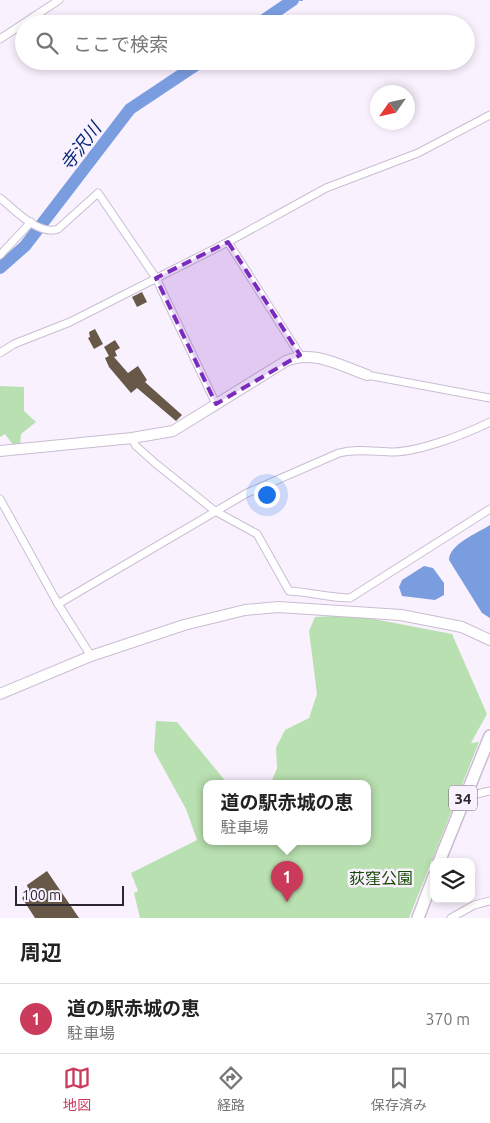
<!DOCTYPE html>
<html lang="ja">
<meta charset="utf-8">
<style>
body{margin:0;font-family:Ubuntu,"Noto Sans JP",sans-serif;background:#f6f6f6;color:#222}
.controls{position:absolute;right:15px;bottom:15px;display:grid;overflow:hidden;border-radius:10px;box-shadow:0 2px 8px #0003}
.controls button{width:45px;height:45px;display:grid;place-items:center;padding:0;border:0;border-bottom:1px solid #e0e0e0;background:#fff;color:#222;font:25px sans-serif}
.compass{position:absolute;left:370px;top:85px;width:45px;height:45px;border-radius:50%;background:#fff;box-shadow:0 2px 8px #0003;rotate:236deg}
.scale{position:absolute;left:15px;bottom:12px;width:109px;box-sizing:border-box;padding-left:5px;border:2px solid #2c262e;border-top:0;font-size:14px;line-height:18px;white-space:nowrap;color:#2c262e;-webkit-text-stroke:4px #faf1ff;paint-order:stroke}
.you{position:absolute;left:266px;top:494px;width:18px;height:18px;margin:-12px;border:4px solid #fff;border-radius:50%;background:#1a73e8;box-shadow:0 0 0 8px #1a73e833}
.badge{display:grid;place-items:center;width:32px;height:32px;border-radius:50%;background:#ca3a5a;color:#fff;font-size:16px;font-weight:700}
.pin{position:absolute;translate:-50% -41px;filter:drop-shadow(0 1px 2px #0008)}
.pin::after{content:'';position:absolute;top:26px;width:18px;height:15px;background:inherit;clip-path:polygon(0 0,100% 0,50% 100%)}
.popup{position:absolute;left:203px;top:780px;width:168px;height:65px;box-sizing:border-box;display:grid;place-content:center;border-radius:10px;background:#fff;filter:drop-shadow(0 1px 4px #0005);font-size:16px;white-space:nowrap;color:#767676}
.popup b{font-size:19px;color:#222}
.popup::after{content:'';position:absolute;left:50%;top:100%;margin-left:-10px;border:10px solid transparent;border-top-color:#fff}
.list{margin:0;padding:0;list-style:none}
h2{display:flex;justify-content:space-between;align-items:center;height:65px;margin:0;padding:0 20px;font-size:21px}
h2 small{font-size:16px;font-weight:400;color:#767676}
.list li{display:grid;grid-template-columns:32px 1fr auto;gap:15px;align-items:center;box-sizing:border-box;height:70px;padding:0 20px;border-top:1px solid #e0e0e0}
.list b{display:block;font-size:19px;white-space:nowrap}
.list p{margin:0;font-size:16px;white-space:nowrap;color:#767676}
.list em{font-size:16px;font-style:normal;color:#767676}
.icon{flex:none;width:28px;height:28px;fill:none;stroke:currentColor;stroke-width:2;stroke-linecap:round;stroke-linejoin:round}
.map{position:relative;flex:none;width:490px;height:918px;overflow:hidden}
.search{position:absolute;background:#fff;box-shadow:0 2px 8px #0003;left:15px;right:15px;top:15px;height:55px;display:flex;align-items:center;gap:12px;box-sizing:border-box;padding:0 18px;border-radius:28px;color:#767676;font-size:19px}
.sheet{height:135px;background:#fff}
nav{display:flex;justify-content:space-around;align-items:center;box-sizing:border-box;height:70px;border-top:1px solid #e0e0e0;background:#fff;font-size:14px;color:#767676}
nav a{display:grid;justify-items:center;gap:2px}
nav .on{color:#ca3a5a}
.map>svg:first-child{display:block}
.green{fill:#b9e0b0}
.water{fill:#7a9de0}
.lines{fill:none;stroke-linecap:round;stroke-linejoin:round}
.stream{stroke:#7a9de0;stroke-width:2}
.river{stroke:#7a9de0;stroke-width:12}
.building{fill:#675847}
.street-casing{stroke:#cabdd2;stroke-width:9}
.secondary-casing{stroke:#cabdd2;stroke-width:12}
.primary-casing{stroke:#cabdd2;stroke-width:14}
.street{stroke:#fff;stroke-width:7}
.secondary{stroke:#fff;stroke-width:10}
.primary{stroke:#fff;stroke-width:11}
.marked{fill:#7b2cbf;fill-opacity:0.2;stroke:#7b2cbf;stroke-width:4;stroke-dasharray:10 6;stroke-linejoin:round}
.labels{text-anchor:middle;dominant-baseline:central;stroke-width:5;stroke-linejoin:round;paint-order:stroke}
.shield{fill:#faf1ff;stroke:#6a636d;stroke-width:1}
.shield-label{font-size:15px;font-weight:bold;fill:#2c262e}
.park-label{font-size:16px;fill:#154904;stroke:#faf1ff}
.water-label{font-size:18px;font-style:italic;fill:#072976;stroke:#faf1ff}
</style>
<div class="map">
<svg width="490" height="918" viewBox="0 0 490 918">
<rect width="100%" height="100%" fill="#faf1ff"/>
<!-- green -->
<g class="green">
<polygon points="0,386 24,387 24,411 36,422 21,434 20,445 14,446 5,434 0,437"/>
<polygon points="353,615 452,634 487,714 471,743 479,742 409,918 140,918 134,893 138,891 131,873 197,840 186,809 154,751 156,721 177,722 227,783 207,783 207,841 367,841 367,783 271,783 277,768 276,748 285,730 309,718 317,694 309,631 315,617"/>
</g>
<!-- water -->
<g class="water">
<path d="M490 525V618L482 613 449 560C449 544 478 533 490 525Z"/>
<polygon points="424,566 433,568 444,583 444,595 435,600 402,596 399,587 402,580"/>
</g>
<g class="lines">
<!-- stream -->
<polyline class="stream" points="300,0 302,0"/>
<!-- river -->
<g class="river">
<polyline points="258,24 293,0"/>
<polyline points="0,268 25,246 130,109 202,61"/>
</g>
</g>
<!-- building -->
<g class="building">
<polygon points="142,292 147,302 137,307 132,297"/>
<polygon points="95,329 103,344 94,349 88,338 90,337 89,332"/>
<polygon points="115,340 120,348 115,351 117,356 114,357 128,373 138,366 147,380 145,382 182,415 176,421 137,388 131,393 109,367 105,358 109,356 104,347"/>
<polygon points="47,871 79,918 35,918 22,898 28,892 27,885"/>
</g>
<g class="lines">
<defs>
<g id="street">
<polyline points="0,39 59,0"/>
<path d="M0 198C14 209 38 236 58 229L98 193 156 278 216 404"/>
<polyline points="228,242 300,355"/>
<polyline points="0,255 31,222"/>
<polyline points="0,353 14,344 70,322 228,242 326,188 418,153 490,115"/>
<polyline points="367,375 490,398"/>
<path d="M132 438 136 446 155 463 215 511 257 534 289 591C310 592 330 598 350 598L490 509"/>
<polyline points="0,499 58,604 91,656"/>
<path d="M58 604 247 493 339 453C357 448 376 452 394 452 421 451 466 434 490 422"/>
<polyline points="464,797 490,791"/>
<polyline points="451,918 474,905 490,901"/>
</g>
<g id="secondary">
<path d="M0 451 132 438 173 431 286 361C313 349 341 366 367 375"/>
<polyline points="0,694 91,656 184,625 245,610 278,607 401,615 462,627 490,640"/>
</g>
<g id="primary">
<polyline points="439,862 490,736"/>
<polyline points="418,918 434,876"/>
</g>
</defs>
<!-- street casing -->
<use href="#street" class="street-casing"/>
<!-- secondary casing -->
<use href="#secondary" class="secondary-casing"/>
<!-- primary casing -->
<use href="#primary" class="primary-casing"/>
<!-- street -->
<use href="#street" class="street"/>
<!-- secondary -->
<use href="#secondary" class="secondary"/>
<!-- primary -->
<use href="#primary" class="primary"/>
</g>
<!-- marked area -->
<path class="marked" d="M228 242 300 355 216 404 156 278Z"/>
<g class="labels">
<!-- shield labels -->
<rect class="shield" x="449" y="785.5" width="28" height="25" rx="4"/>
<g class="shield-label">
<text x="463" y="798">34</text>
</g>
<!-- park labels -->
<g class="park-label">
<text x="381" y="878">荻窪公園</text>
</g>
<!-- water labels -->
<g class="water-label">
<text transform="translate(80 146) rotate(-53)">寺沢川</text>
</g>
</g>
</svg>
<div class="controls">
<button><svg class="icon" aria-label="layers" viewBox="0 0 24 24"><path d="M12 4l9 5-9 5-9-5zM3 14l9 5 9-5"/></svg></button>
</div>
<svg class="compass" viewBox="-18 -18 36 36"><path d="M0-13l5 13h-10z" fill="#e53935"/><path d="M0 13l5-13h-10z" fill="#767676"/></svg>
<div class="scale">100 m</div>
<div class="you"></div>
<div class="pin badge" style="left:287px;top:902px">1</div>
<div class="popup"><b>道の駅赤城の恵</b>駐車場</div>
<div class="search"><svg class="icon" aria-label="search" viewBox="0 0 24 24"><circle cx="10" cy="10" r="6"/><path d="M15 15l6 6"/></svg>ここで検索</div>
</div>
<section class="sheet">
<h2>周辺<small></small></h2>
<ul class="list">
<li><span class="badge">1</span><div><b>道の駅赤城の恵</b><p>駐車場</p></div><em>370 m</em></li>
</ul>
</section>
<nav>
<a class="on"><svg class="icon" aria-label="map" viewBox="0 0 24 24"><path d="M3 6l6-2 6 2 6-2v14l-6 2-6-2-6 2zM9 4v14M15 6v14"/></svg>地図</a>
<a><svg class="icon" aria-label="directions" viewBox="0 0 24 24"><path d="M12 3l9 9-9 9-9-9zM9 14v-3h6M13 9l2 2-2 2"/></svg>経路</a>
<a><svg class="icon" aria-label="saved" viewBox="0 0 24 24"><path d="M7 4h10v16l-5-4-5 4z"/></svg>保存済み</a>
</nav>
